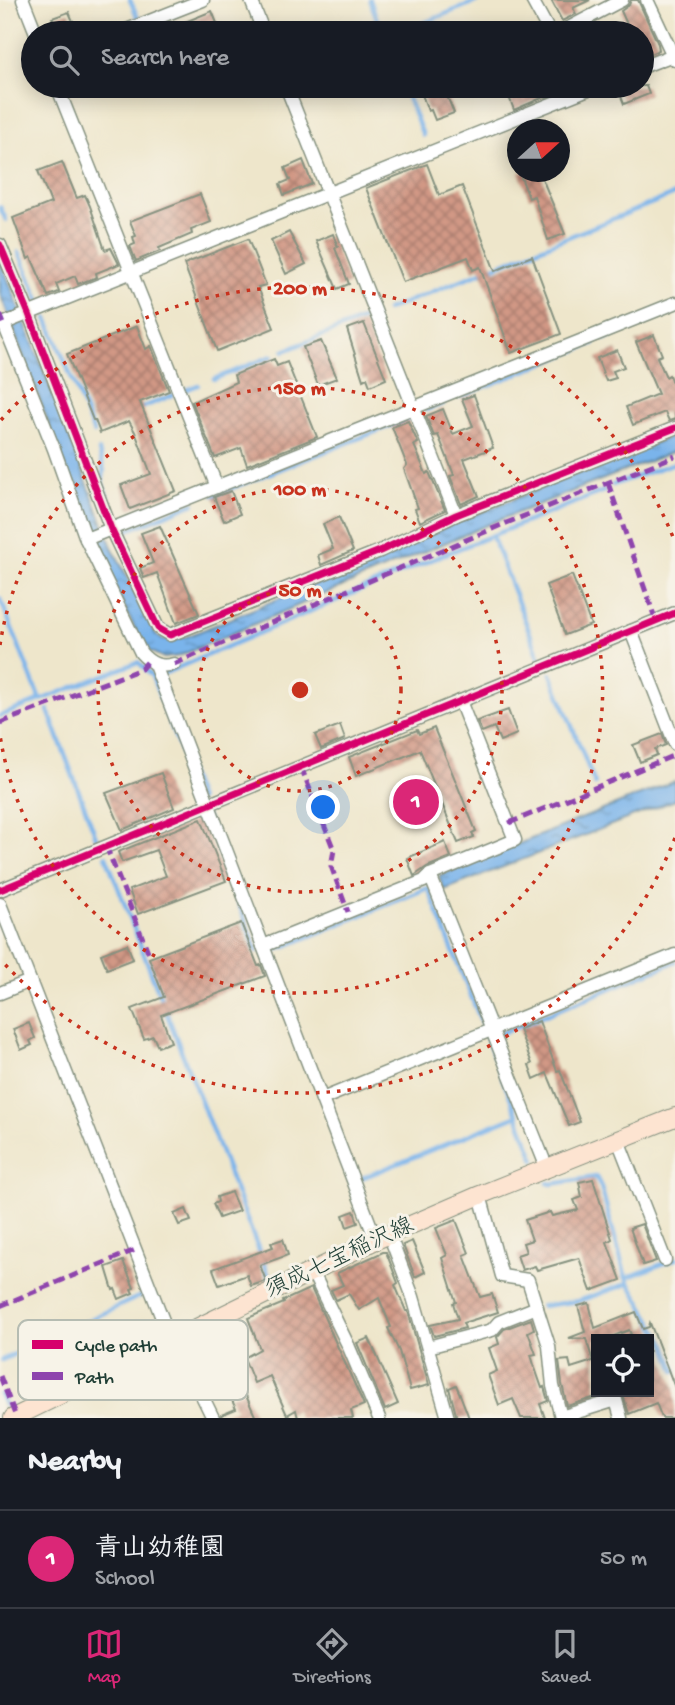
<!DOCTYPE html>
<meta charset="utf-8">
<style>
body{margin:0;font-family:"Gochi Hand","Klee One",sans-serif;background:#242831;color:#f1f3f6}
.controls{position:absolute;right:21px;bottom:21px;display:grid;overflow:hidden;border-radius:0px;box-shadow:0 4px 18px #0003}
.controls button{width:63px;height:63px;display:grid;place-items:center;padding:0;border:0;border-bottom:2px solid #363941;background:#171b24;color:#f1f3f6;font:35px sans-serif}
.compass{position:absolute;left:507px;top:119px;width:63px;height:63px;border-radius:50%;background:#171b24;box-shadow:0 4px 18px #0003;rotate:69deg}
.you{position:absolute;left:324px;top:808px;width:24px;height:24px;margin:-18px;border:5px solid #fff;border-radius:50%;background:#1a73e8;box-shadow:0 0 0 10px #1a73e833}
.badge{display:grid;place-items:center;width:46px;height:46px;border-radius:50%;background:#db2777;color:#fff;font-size:23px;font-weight:700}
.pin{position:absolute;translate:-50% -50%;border:4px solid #fff;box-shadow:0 2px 7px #0006}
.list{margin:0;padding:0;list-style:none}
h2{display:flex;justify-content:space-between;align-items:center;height:91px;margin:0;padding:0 28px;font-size:30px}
h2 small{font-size:23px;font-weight:400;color:#9ea1a6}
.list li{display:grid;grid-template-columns:46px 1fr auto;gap:21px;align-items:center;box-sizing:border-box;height:98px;padding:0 28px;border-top:2px solid #363941}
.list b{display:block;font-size:26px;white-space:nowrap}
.list p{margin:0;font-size:23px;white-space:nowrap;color:#9ea1a6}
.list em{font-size:23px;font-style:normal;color:#9ea1a6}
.icon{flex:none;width:38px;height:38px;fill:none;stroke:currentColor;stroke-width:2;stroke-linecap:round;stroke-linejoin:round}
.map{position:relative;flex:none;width:675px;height:1418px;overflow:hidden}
.search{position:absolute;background:#171b24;box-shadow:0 4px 18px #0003;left:21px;right:21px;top:21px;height:77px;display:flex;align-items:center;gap:18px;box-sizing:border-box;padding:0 24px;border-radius:38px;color:#9ea1a6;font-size:26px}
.sheet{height:189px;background:#171b24}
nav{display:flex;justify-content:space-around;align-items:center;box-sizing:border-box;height:98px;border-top:2px solid #363941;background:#171b24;font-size:19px;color:#9ea1a6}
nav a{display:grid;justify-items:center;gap:4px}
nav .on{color:#db2777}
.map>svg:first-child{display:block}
.water{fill:url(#water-ripples);stroke:#4c7890;stroke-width:2}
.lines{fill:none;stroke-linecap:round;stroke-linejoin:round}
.stream{stroke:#7ab4eb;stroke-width:4.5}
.building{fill:url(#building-cross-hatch)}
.street-casing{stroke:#869280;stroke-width:15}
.secondary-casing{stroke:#869280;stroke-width:20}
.street{stroke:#fff;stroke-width:12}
.secondary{stroke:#fde4d1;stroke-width:18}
.quiet{stroke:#8e44ad;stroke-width:5;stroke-dasharray:10 5;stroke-linecap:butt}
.cycleway-casing{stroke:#f7f3e8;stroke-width:11}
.cycleway{stroke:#d6006c;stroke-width:7}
.ring{fill:none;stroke:#c8321e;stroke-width:3.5;stroke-dasharray:3.5 7}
.labels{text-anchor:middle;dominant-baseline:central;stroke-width:6;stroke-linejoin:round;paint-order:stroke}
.street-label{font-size:23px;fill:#1f3d34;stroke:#f7f3e8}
.key{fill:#f7f3e8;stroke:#b6bcb2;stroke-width:2}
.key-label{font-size:19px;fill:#1f3d34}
.centre{fill:#c8321e;stroke:#f7f3e8;stroke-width:3.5}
.ring-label{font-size:21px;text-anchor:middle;font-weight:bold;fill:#c8321e;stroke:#f7f3e8;stroke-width:6;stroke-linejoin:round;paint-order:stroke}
</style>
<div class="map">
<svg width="675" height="1418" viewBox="0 0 675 1418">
<defs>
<pattern id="water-ripples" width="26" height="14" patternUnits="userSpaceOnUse" patternTransform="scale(1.75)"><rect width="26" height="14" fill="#7ab4eb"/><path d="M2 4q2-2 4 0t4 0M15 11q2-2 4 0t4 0" fill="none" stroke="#6394bf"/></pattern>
<pattern id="building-cross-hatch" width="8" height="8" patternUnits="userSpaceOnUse" patternTransform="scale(1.75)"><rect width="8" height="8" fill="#d19885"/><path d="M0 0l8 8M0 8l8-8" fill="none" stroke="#a97d6e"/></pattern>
</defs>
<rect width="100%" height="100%" fill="#f7f3e8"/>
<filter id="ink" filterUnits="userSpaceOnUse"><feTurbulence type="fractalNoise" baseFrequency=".0143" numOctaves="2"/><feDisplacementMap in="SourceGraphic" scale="14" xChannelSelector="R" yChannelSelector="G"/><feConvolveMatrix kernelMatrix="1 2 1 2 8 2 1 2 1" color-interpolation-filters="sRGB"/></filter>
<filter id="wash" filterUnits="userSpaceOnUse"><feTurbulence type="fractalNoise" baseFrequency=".00686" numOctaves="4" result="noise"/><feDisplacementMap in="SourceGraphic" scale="28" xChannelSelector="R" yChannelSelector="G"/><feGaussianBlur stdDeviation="1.57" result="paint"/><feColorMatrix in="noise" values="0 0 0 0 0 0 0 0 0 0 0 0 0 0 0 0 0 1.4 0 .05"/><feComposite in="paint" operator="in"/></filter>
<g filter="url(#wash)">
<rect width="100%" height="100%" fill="#eee6cb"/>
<!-- water -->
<g class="water">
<polygon points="0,259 112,547 156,635 164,640 186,637 382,556 459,521 675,435 675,451 496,521 179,656 164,658 145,649 94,545 0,293"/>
<polygon points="675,781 675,800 444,890 439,876"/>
</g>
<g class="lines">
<!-- stream -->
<g class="stream">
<polyline points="130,0 138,18"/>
<polyline points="370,0 382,33"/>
<polyline points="399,33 480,0"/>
<polyline points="403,86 423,135"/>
<polyline points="0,207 6,220"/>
<polyline points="19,252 40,302"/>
<polyline points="387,310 675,194"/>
<polyline points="47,318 94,433"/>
<polyline points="631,328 675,310"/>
<polyline points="604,339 617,333"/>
<polyline points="284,351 366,318"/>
<polyline points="214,379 272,356"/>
<polyline points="183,391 198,385"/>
<polyline points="459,397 594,343"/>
<polyline points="139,409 173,395"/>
<polyline points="426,410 443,404"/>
<polyline points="99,451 104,471 102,483 117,523"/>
<polyline points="613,485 675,463"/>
<polyline points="214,495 411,418"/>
<polyline points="121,533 194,503"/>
<polyline points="492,536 540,659"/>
<polyline points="0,598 40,700"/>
<polyline points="163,674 443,555 604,491"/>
<polyline points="551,674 595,784"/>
<polyline points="48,710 98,842"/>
<polyline points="0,716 138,662 152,676 199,800"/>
<polyline points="205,814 257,952"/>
<polyline points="106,856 162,1001"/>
<polyline points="271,952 428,888 484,1029"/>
<polyline points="165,1009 270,1279"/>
<polyline points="499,1034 675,962"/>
<polyline points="486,1036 535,1160"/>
<polyline points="357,1180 518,1115"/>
<polyline points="548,1183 552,1184 596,1177 601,1187 626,1278 666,1345 675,1371"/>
<polyline points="626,1278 675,1259"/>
<polyline points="542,1306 578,1301 627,1284"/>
<polyline points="2,1360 145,1294"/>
<polyline points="0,1395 5,1406"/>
</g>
</g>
<g id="blocks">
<!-- building -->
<g class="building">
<polygon points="551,0 590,0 573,8 576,14 562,21"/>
<polygon points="631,0 638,0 658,44 659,50 646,56 642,46 642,33 631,33 621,11 629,5"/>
<polygon points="212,11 221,33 158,33"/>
<polygon points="69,12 78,33 58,33 52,18"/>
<polygon points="430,86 438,86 441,94 444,97 447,96 454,113 435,120 431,110 428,111 420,89"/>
<polygon points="505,86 567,86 567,87 514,110"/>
<polygon points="617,86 646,86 649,94 624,104"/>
<polygon points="303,160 312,184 284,195 280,184 290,180 285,168"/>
<polygon points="62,162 76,196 77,198 85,195 90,206 105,250 111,248 119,264 96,273 97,277 78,284 75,276 56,284 59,292 48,296 31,257 28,259 13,218 51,203 38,171"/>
<polygon points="427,164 439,195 462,186 495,271 532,256 561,334 511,353 480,267 473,270 468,257 403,282 366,188"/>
<polygon points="519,172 530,172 532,176 540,173 565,234 548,240 534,196 529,198"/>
<polygon points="200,194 211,222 191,230 192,234 159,248 160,251 136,261 130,246 135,244 133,237 136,236 130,221"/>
<polygon points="289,232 306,264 286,274 271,241"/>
<polygon points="333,234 338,247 335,248 349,284 337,289 316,241"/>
<polygon points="248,239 266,285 258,287 274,328 217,351 184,264"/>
<polygon points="364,323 386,379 370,386 367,378 363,380 347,329"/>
<polygon points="137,326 146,349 151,346 169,391 140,402 176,491 130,509 121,485 151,474 135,432 129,421 100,433 95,420 93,420 67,354"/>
<polygon points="654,335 662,355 657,357 666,377 669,375 675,390 675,419 669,421 665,412 633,425 626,407 658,394 636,342"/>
<polygon points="321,341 337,378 318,385 303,347"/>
<polygon points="617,350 624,367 613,371 616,378 606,381 597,358"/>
<polygon points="274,359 277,366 287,362 317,437 247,465 241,448 215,458 192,402 236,382 234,375"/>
<polygon points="474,395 493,448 464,459 479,496 461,504 450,476 454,475 441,442 438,435 434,436 426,416 443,409 453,434 473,426 462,399"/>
<polygon points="408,421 418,443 414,445 426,474 429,472 445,510 420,522 415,509 418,508 404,469 407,465 392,427"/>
<polygon points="231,491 240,514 224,521 214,497"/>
<polygon points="339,517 353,551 321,565 318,555 333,549 323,524"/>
<polygon points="160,526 199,614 176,623 157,573 144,578 140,568 153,563 141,533"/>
<polygon points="572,575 591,625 565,635 546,585"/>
<polygon points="508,710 517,734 500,741 494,727 482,732 477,721"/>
<polygon points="340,725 345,739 321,749 315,735"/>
<polygon points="434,728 476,831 472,833 474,837 458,843 420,750 356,776 349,757 417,730 419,734"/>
<polygon points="662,734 666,745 655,749 657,755 640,762 633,745"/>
<polygon points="161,773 174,808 122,830 106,793"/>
<polygon points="201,819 226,881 138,914 129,890 166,876 156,850 122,862 118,852"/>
<polygon points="445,842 451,857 427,867 414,876 407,858"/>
<polygon points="241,923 258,966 261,965 265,976 161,1015 171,1042 158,1047 153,1036 144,1039 132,1009 164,997 149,958"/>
<polygon points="127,944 133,959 107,969 101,954"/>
<polygon points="539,1021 557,1071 560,1070 580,1122 569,1126 547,1073 534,1079 529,1065 532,1064 519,1029"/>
<polygon points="29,1023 35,1038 30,1041 32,1045 21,1050 13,1029"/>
<polygon points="593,1179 612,1239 607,1242 621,1280 591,1291 579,1258 537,1270 535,1266 522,1270 517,1255 526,1252 523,1243 532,1240 525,1220 550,1212 552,1216 578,1210 574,1200 582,1197 579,1182"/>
<polygon points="231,1192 239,1211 219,1218 213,1204 218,1202 217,1197"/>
<polygon points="186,1209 191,1221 179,1225 174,1214"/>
<polygon points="354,1211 358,1223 347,1227 343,1215"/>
<polygon points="456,1220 469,1253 464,1255 480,1297 492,1294 498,1312 463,1323 465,1328 434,1336 430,1325 458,1319 453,1303 456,1302 442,1258 447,1255 436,1228"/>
<polygon points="642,1224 656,1261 643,1265 630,1228"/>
<polygon points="283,1239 288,1255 260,1265 266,1281 251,1286 247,1275 219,1285 213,1269 273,1247 271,1243"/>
<polygon points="412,1241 425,1272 415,1277 403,1245"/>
<polygon points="383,1252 386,1252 398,1283 395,1285 406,1311 408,1311 429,1385 410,1390 399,1351 388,1328 391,1327 379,1298 359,1310 349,1294 336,1300 331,1290 343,1285 337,1273"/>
<polygon points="123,1261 134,1288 131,1289 133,1293 119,1299 115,1289 113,1290 106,1267"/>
<polygon points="311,1288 364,1405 351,1410 353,1418 298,1418 296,1410 287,1415 270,1376 254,1383 244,1358 260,1349 248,1318 284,1303 283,1301"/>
<polygon points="589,1303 595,1328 636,1312 643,1329 649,1327 650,1323 675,1388 675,1418 662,1418 656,1403 629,1414 624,1398 620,1392 649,1392 649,1339 619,1339 631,1334 629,1330 606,1339 596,1339 596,1397 567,1406 562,1384 559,1361 569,1360 571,1368 593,1361 586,1339 569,1338 585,1332 578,1306"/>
<polygon points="531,1319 534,1329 528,1332 536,1354 531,1355 535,1368 542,1388 544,1387 548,1401 540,1404 545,1418 521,1418 513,1399 499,1405 488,1375 497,1371 489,1348 499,1344 497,1337 504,1329"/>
<polygon points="369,1338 398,1404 385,1410 357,1343"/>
<polygon points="456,1385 459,1392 469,1418 457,1418 449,1388"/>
<polygon points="244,1391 256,1418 222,1418 221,1415 236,1409 230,1396"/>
</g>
</g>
</g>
<g filter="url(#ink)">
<use href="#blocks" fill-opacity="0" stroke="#869280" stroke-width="2"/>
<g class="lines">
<defs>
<g id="street">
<polyline points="23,0 36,33"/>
<polyline points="251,0 264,33"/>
<polyline points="532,0 550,33"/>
<polyline points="647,0 675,60"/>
<polyline points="119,33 203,0"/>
<polyline points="559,33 622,0"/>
<polyline points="642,67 673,55"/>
<polyline points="57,86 217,487"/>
<polyline points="286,86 456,515"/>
<polyline points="0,245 29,314 111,529 158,628 170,635 380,551 456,515 675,428"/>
<path d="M4 324 54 449 86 539 141 653C151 664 160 668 174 664"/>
<polyline points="0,325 596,86"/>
<polyline points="86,539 675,303"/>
<polyline points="631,631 675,744"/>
<polyline points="155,665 376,1240"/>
<polyline points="430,875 547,1168"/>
<polyline points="0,890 675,613"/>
<polyline points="0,904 171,1341"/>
<polyline points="263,946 424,881 430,875 515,840 460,701"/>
<polyline points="0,993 30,981"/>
<polyline points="322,1099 675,955"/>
<polyline points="618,1140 665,1260"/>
<polyline points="480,1195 502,1276 528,1280 549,1346 553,1386 561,1417 616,1400 621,1418"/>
<polyline points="389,1234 413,1297 448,1418"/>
<polyline points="312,1271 348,1345 379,1418"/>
<polyline points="166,1343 192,1375 213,1418"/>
<polyline points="428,1347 492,1330 499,1322 537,1307"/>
</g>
<polyline id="secondary" points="13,1418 376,1240 480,1195 675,1117"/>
</defs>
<!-- street casing -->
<use href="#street" class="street-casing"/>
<!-- secondary casing -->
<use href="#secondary" class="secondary-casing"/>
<!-- street -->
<use href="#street" class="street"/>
<!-- secondary -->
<use href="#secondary" class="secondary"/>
<!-- quiet -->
<g class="quiet">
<polyline points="0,314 4,324"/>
<polyline points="608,483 656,621"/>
<polyline points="174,664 499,526 675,456"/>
<polyline points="0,723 141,669 148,661"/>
<polyline points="301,767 334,850 331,866 348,912"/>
<polyline points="509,823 675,755"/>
<polyline points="106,846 149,954"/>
<polyline points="0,1306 135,1250"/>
<polyline points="0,1376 16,1417"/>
</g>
<defs>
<g id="cycleway">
<polyline points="0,245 29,314 111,529 158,628 170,635 380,551 456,515 675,428"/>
<polyline points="0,890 675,613"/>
</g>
</defs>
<!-- cycleway casing -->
<use href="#cycleway" class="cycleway-casing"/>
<!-- cycleway -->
<use href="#cycleway" class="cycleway"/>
</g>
</g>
<!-- distance rings -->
<g class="ring">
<circle cx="300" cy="690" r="101"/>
<circle cx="300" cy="690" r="202"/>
<path d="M0 645A303 303 0 1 1 0 735"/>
<path d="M675 838A403 403 0 0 1 1 960M1 420A403 403 0 0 1 675 542"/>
</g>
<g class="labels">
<!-- street labels -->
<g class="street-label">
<text transform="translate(340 1259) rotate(-25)">須成七宝稲沢線</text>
</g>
</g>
<!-- legend -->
<rect x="18" y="1320" width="230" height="80" rx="10" class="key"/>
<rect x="32" y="1340" width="31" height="9" fill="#d6006c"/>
<rect x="32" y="1372" width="31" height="8" fill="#8e44ad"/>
<g class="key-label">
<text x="75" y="1351">Cycle path</text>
<text x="75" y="1383">Path</text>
</g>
<circle cx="300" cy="690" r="10" class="centre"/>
<g class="ring-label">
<text x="300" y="294">200 m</text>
<text x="300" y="394">150 m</text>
<text x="300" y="495">100 m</text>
<text x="300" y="596">50 m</text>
</g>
</svg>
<div class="controls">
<button><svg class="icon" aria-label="locate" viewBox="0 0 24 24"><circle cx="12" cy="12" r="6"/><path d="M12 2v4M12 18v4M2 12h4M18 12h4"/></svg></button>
</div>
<svg class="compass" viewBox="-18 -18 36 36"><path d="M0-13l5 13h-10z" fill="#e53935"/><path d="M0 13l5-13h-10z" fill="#9ea1a6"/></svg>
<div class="you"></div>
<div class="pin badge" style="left:416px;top:802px">1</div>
<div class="search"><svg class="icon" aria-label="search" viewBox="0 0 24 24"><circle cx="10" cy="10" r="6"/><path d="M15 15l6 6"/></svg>Search here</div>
</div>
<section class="sheet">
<h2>Nearby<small></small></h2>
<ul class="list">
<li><span class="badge">1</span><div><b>青山幼稚園</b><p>School</p></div><em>50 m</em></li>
</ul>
</section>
<nav>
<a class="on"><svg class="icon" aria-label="map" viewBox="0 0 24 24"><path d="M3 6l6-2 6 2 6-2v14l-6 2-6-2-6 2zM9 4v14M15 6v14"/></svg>Map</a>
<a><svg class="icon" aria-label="directions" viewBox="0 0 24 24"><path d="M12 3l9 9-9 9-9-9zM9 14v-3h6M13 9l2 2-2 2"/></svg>Directions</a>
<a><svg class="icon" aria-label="saved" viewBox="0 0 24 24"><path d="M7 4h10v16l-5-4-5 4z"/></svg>Saved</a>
</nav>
